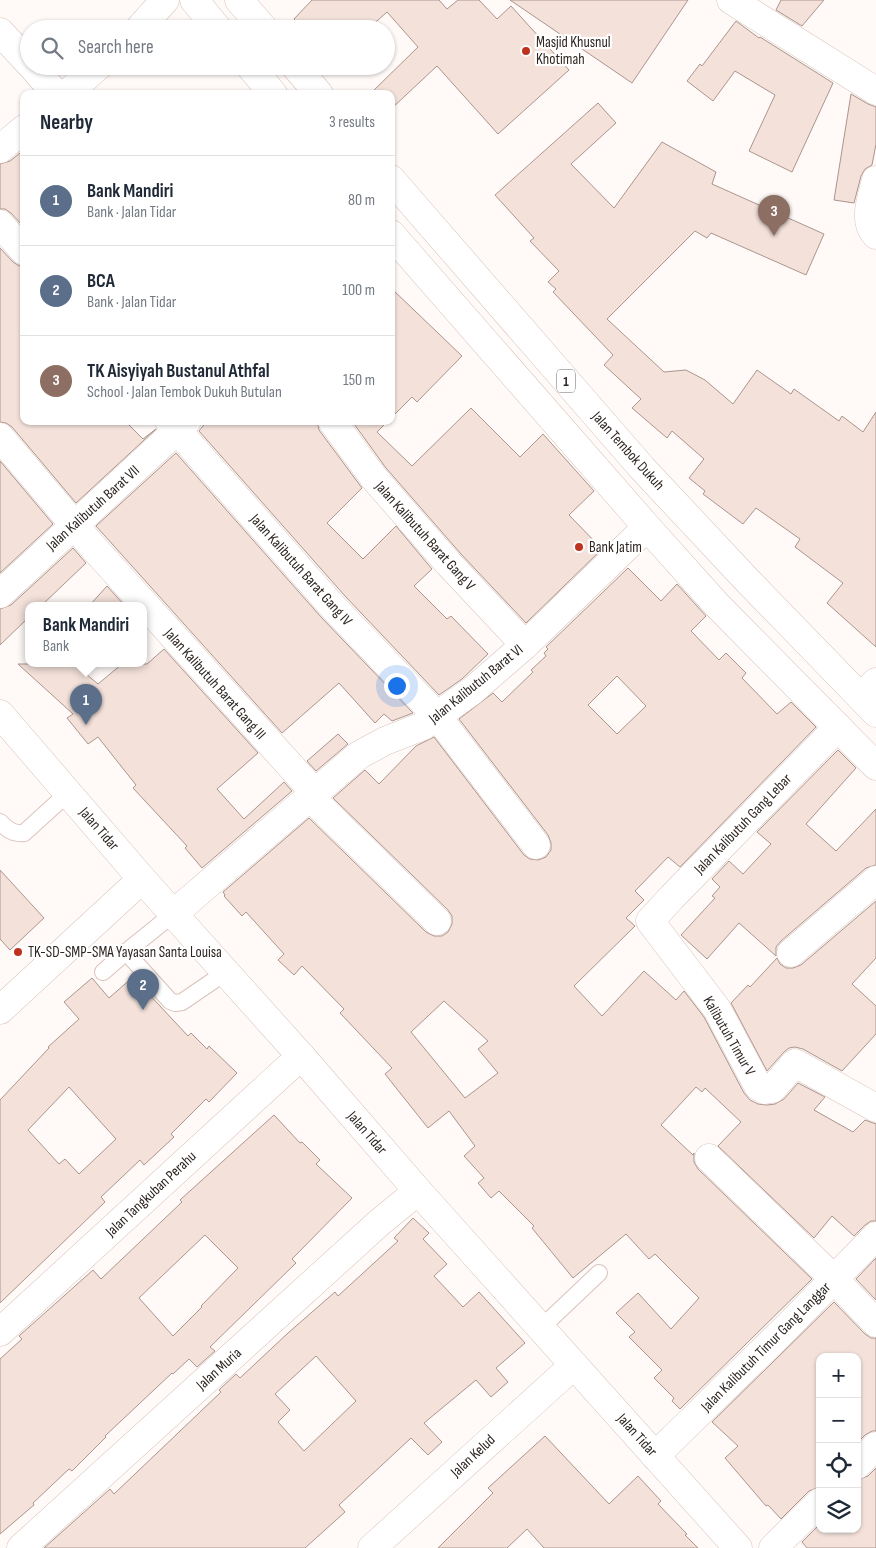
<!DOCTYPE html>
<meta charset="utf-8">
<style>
body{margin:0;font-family:"Sofia Sans Condensed",sans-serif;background:#f6f6f7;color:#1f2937}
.controls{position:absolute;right:15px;bottom:15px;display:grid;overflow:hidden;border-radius:10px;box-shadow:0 1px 4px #0004}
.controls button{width:45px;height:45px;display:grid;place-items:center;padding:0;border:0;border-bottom:1px solid #e0e1e3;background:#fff;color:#1f2937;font:25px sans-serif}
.you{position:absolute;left:396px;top:685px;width:18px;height:18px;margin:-12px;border:4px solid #fff;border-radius:50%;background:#1a73e8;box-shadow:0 0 0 8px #1a73e833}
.badge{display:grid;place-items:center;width:32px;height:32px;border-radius:50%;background:#1a73e8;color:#fff;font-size:16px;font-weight:700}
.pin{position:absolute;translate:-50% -41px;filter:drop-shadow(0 1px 2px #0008)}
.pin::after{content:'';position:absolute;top:26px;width:18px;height:15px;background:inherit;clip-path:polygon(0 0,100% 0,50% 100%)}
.popup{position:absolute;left:25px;top:602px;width:122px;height:65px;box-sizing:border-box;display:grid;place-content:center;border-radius:10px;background:#fff;filter:drop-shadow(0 1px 4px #0005);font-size:16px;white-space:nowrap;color:#747a83}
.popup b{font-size:19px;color:#1f2937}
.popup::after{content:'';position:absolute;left:50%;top:100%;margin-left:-10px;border:10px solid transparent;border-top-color:#fff}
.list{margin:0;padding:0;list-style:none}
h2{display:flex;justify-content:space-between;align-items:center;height:65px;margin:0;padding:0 20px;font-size:21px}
h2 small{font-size:16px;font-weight:400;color:#747a83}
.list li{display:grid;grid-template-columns:32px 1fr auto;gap:15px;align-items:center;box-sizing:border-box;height:90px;padding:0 20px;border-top:1px solid #e0e1e3}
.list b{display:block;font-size:19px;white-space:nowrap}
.list p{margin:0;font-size:16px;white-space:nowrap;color:#747a83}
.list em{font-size:16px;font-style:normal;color:#747a83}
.icon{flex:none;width:28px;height:28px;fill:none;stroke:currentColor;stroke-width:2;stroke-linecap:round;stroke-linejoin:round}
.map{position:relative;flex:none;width:876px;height:1548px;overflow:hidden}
.search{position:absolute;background:#fff;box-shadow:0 1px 4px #0004;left:20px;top:20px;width:375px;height:55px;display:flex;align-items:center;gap:12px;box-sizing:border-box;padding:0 18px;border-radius:28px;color:#747a83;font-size:19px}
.panel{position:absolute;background:#fff;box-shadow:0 1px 4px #0004;left:20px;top:90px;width:375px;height:335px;border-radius:10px}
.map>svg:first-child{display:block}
.building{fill:#f3e1da;stroke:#ab958d;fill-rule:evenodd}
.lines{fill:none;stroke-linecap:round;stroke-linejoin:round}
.lane-casing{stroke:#dac3bb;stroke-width:18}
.street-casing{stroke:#dac3bb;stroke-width:29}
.secondary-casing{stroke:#dac3bb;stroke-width:29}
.highway-casing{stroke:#dac3bb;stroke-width:29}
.lane{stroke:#fff;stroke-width:16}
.street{stroke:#fff;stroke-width:28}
.secondary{stroke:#fff;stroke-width:28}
.highway{stroke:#fff;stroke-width:28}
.poi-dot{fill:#be321e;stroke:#fff;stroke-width:2}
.labels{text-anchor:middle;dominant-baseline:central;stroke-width:4.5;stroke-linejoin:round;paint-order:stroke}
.shield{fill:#fff;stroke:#6c6664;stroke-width:1}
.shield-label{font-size:14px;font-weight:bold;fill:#2d2521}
.poi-label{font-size:15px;fill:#2d2521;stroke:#fff;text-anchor:start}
.street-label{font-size:15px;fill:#2d2521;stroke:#fff}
</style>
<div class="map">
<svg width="876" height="1548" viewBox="0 0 876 1548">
<rect width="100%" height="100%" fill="#fffaf8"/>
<!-- building -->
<g class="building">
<polygon points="312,0 439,0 447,9 458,0 479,0 497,19 511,6 569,70 498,134 437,66 391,109 391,94 370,94 418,47 387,12 368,29 339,29 330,20 321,29 304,29 294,19"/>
<polygon points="510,0 688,0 632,83"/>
<polygon points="781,0 824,0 802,26 776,10"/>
<polygon points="736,21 759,38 760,37 833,83 792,172 749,151 775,95 735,71 713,101 687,81 700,64 702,66"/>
<polygon points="851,94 868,104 876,107 876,144 872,165 865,169 861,176 854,203 834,200"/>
<polygon points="598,103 616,123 571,164 614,208 662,142 716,172 712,184 824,234 806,275 711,233 707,238 695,231 607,319 664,372 686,370 705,380 733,404 757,370 791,394 794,389 839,421 842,416 863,432 876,412 876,647 827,603 843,583 795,547 800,539 756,508 743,524 703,494 705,491 689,478 704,459 672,431 667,438 632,408 641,399 604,365 613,355 553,292 556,289 548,282 559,271 530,241 534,238 495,195"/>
<polygon points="24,150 24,227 11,213 5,209 0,209 0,164 10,161"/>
<polygon points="0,248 13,262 19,266 24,266 24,421 125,421 143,439 156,429 76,503 12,427 6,423 0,422"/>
<polygon points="391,288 462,356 417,402 412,397 391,418"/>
<polygon points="471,408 520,457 543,434 594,491 569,515 602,549 526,623 461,554 386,468 352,421 388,421 377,432 412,466"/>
<polygon points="207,421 317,421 319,430 362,488 327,523 363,559 396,526 432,569 414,586 447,619 451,616 488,654 462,679 439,695 345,596 199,431"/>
<polygon points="176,453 321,617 413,713 392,721 384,714 375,723 339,683 282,733 96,526"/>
<polygon points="0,461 53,524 0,573"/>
<polygon points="73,548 86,563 41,606 28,606 28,618 0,645 0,609 11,605"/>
<path d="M628 568 661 601 677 584 706 616 691 631 719 660 726 653 746 673 742 678 777 714 791 702 816 727 680 867 668 857 635 891 644 900 626 918 635 926 574 986 602 1016 644 971 676 1000 684 991 704 1017 744 1093 750 1100 758 1104 767 1105 775 1104 784 1099 798 1083 825 1097 814 1110 853 1132 865 1120 876 1124V1221H871L865 1225 854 1236 832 1216 814 1238 718 1146 741 1122 705 1088 702 1092 696 1087 661 1125 693 1155 694 1153V1162L698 1169 812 1279 680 1409 672 1401 674 1398 654 1378 662 1370 629 1337 635 1332 616 1313 638 1293 671 1329 699 1298 655 1254 649 1259 626 1234 573 1278 532 1228 534 1226 499 1191 491 1198 478 1183 484 1178 464 1156 475 1146 449 1111 428 1128 385 1074 392 1068 340 1013 344 1009 302 966 294 975 278 960 284 954 246 912 242 916 224 896 225 895 223 892 309 818 426 932 434 936H442L448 932 452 924V916L448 910 333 798 365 770 379 784 416 746 434 737 524 855 530 859 538 860 546 857 551 850V843L548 835 459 719 493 693 502 702 533 672 531 670 546 656 544 653 548 649 546 647ZM617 676 646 706 617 734 588 705ZM444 1001 488 1041 478 1049 498 1073 465 1098 411 1032Z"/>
<polygon points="107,586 125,606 89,606"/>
<polygon points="164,649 258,753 217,789 244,819 284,782 292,791 202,868 185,848 187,846 133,788 136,785 98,737 88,744 67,718 73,714 18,664 74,664 98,684 122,664 147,664"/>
<polygon points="338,734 348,744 316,771 307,761"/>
<polygon points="838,750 856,768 806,824 836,851 876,809 876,865 866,868 781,941 776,947 776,956 739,923 707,959 681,935 715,898 712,896 720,887 712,879 729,861 743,874 771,844 757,832"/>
<polygon points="0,870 44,918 10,950 0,939"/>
<polygon points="876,901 876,958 852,984 876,1006 876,1034 842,1071 803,1049 795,1047 789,1048 784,1052 767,1071 731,1003 748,985 750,987 777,958 780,964 786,968 793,968 801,965"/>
<path d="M133 977 188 1036 191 1033 207 1049 209 1046 237 1073 209 1102 206 1099 171 1134 174 1137 144 1165 140 1160 101 1197 105 1202 0 1303V1100L49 1048 48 1047 79 1019 64 1002 92 978 109 998ZM69 1087 116 1139 79 1174 65 1159 59 1164 28 1130Z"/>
<path d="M274 1115 300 1143 302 1142 320 1160 316 1164 352 1198 292 1259 296 1263 210 1347 215 1351 197 1367 189 1359 173 1374 172 1373 105 1436 106 1437 72 1471 69 1469 33 1503 34 1505 0 1534V1359L22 1339 19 1336 93 1270 101 1279 182 1202 180 1200ZM205 1235 238 1268 201 1306 202 1307 173 1336 139 1298Z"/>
<path d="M413 1218 429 1233 423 1239 447 1264 434 1276 463 1307 479 1292 525 1343 496 1368 508 1382 491 1397 476 1380 424 1423 442 1442 428 1455 411 1438 339 1505 345 1512 305 1548H44L110 1489 114 1494 221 1392 219 1390 236 1374 240 1378 288 1333 335 1292 338 1296 398 1241 394 1238ZM316 1356 356 1401 304 1451 278 1422 290 1410 275 1394Z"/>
<polygon points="876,1258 876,1300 856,1279"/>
<polygon points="834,1302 865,1334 871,1338 876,1338 876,1431 872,1431 865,1435 857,1443 857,1357 820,1357 820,1487 809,1491 781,1519 768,1505 766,1506 725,1458 738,1446 712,1422"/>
<polygon points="545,1436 609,1504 638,1476 661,1501 658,1504 687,1534 685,1535 698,1548 544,1548 527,1529 507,1548 438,1548 493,1493 488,1488"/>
<polygon points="876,1468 876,1548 807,1548 802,1542 820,1524 820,1529 857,1529 857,1480 868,1476"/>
</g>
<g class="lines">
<defs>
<g id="lane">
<path d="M0 822C8 830 13 834 24 833L68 793"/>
<polyline points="173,914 126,952 170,1001 175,1003 182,1002 226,972"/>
<polyline points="103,972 126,952"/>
<polyline points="541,1328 599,1273"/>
</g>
<g id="street">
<polyline points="731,0 876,91"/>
<polyline points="139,29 165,0"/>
<polyline points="0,32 29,63"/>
<polyline points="32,66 56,94"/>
<polyline points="67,94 98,66"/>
<polyline points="0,149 24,129"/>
<path d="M876 180C872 197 862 221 876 235"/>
<polyline points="0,224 24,251"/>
<polyline points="169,421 333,607 437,716 536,845"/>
<polyline points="332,421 374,478 449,564 525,645"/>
<polyline points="0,437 92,546 315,793"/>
<polyline points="0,594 187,421"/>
<polyline points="861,697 876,682"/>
<polyline points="838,727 672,897 650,921 717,1009 758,1086 765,1090 772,1089 795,1063 876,1108"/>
<polyline points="310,797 437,921"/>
<polyline points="173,914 359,755 385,741 423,726 472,691 525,645 647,527"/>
<polyline points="791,953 876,880"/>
<polyline points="0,1010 142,879"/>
<polyline points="709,1158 834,1279 876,1323"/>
<polyline points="0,1332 301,1056"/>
<polyline points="655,1456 793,1321 876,1236"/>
<polyline points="857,1465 876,1446"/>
<polyline points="21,1548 380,1222 418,1191"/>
<polyline points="372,1548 574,1365"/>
<polyline points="773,1548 820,1502"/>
</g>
<polyline id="secondary" points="0,714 142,879 301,1056 418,1191 738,1548"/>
<g id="highway">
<polyline points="194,0 218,29"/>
<polyline points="239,0 264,29"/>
<polyline points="250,66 273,94"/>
<polyline points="295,66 319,94"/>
<polyline points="391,179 642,468 745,578 876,713"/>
<polyline points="391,234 647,527 717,605 876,766"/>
</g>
</defs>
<!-- lane casing -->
<use href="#lane" class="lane-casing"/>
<!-- street casing -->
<use href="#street" class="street-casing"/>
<!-- secondary casing -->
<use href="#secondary" class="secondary-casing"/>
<!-- highway casing -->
<use href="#highway" class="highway-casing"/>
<!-- lane -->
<use href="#lane" class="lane"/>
<!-- street -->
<use href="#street" class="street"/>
<!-- secondary -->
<use href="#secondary" class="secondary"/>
<!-- highway -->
<use href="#highway" class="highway"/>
</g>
<!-- markers -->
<g class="poi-dot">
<circle cx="526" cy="51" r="5"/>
<circle cx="579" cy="547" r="5"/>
<circle cx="18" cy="952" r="5"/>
</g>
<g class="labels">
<!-- shield labels -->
<rect class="shield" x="557" y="369.5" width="18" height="23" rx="4"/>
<g class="shield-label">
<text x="566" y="381">1</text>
</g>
<!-- poi labels -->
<g class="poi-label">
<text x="536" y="42">Masjid Khusnul<tspan x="536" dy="17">Khotimah</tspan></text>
<text x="589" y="547">Bank Jatim</text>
<text x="28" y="952">TK-SD-SMP-SMA Yayasan Santa Louisa</text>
</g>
<!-- street labels -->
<g class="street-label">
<text transform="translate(628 451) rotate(48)">Jalan Tembok Dukuh</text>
<text transform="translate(93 508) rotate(-42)">Jalan Kalibutuh Barat VII</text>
<text transform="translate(425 536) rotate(48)">Jalan Kalibutuh Barat Gang V</text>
<text transform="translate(301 570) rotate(48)">Jalan Kalibutuh Barat Gang IV</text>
<text transform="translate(215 684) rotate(48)">Jalan Kalibutuh Barat Gang III</text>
<text transform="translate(476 684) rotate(-39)">Jalan Kalibutuh Barat VI</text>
<text transform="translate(743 824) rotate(-46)">Jalan Kalibutuh Gang Lebar</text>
<text transform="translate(99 829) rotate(49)">Jalan Tidar</text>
<text transform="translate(729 1036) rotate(60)">Kalibutuh Timur V</text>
<text transform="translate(367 1133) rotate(49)">Jalan Tidar</text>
<text transform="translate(151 1194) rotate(-43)">Jalan Tangkuban Perahu</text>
<text transform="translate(766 1347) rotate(-45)">Jalan Kalibutuh Timur Gang Langgar</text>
<text transform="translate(219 1369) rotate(-42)">Jalan Muria</text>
<text transform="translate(637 1435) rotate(48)">Jalan Tidar</text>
<text transform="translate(473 1456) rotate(-43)">Jalan Kelud</text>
</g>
</g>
</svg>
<div class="controls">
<button>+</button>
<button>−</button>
<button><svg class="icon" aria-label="locate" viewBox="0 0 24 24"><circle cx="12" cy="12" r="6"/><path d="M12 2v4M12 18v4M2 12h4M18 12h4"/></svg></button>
<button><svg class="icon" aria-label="layers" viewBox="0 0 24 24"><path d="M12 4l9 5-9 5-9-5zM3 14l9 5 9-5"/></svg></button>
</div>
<div class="you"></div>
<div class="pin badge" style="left:86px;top:725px;background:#5c6f8a">1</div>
<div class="popup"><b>Bank Mandiri</b>Bank</div>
<div class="pin badge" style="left:143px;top:1010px;background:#5c6f8a">2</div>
<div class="pin badge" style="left:774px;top:236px;background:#8d6e63">3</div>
<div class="search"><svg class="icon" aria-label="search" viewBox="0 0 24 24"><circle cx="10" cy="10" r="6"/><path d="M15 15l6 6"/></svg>Search here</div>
<section class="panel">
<h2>Nearby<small>3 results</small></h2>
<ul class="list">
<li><span class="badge" style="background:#5c6f8a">1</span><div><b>Bank Mandiri</b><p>Bank · Jalan Tidar</p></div><em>80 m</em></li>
<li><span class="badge" style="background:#5c6f8a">2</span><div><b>BCA</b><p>Bank · Jalan Tidar</p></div><em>100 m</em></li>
<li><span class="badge" style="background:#8d6e63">3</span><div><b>TK Aisyiyah Bustanul Athfal</b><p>School · Jalan Tembok Dukuh Butulan</p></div><em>150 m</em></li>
</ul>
</section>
</div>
